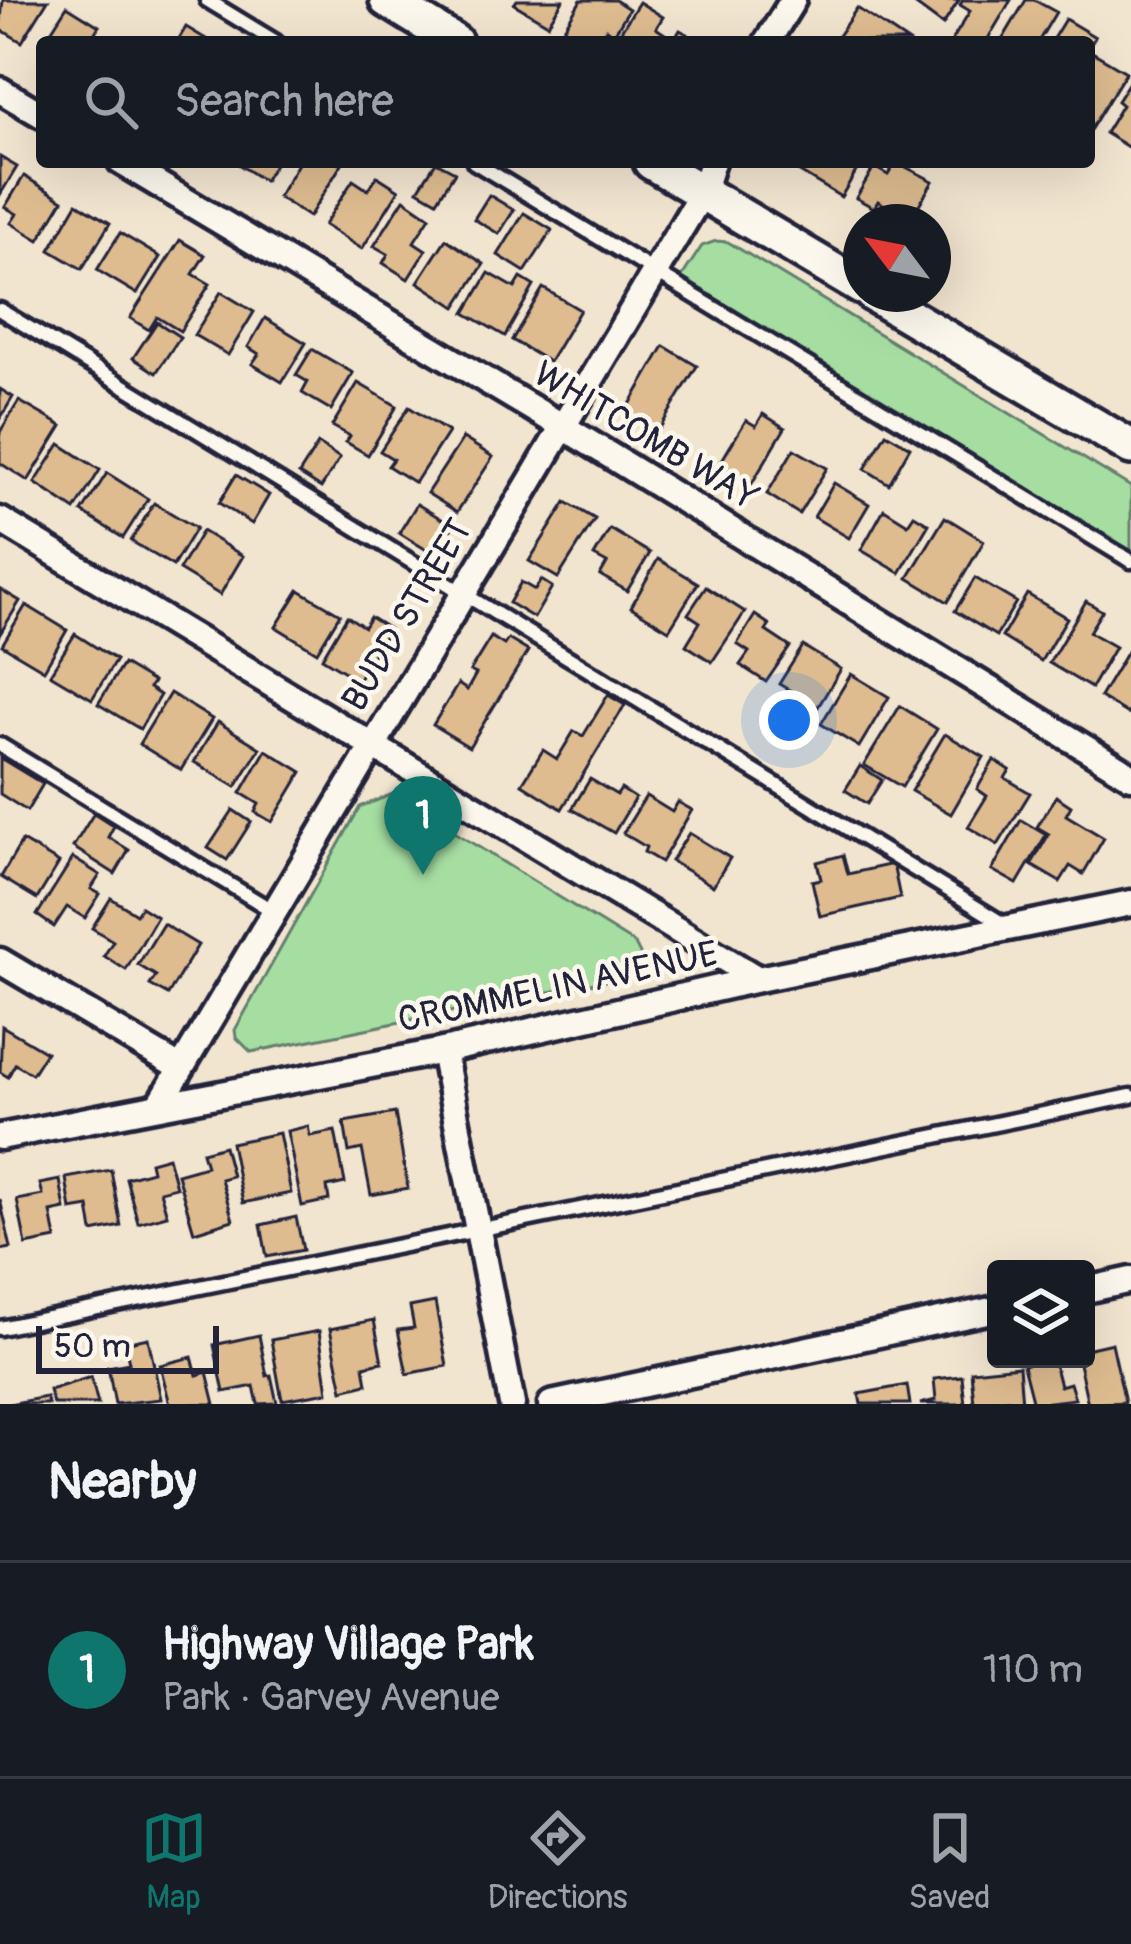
<!DOCTYPE html>
<meta charset="utf-8">
<style>
body{margin:0;font-family:Pangolin,sans-serif;background:#20242c;color:#f1f3f6}
.controls{position:absolute;right:36px;bottom:36px;display:grid;overflow:hidden;border-radius:12px;box-shadow:0 12px 48px #0002}
.controls button{width:108px;height:108px;display:grid;place-items:center;padding:0;border:0;border-bottom:3px solid #363941;background:#171b24;color:#f1f3f6;font:60px sans-serif}
.compass{position:absolute;left:843px;top:204px;width:108px;height:108px;border-radius:50%;background:#171b24;box-shadow:0 12px 48px #0002;rotate:302deg}
.scale{position:absolute;left:36px;bottom:30px;width:183px;box-sizing:border-box;padding-left:12px;border:6px solid #22223b;border-top:0;font-size:33px;line-height:42px;white-space:nowrap;color:#22223b;-webkit-text-stroke:9px #fbf7ec;paint-order:stroke}
.you{position:absolute;left:789px;top:720px;width:42px;height:42px;margin:-30px;border:9px solid #fff;border-radius:50%;background:#1a73e8;box-shadow:0 0 0 18px #1a73e833}
.badge{display:grid;place-items:center;width:78px;height:78px;border-radius:50%;background:#0f766e;color:#fff;font-size:39px;font-weight:700}
.pin{position:absolute;translate:-50% -99px;filter:drop-shadow(0 3px 6px #0008)}
.pin::after{content:'';position:absolute;top:63px;width:42px;height:36px;background:inherit;clip-path:polygon(0 0,100% 0,50% 100%)}
.list{margin:0;padding:0;list-style:none}
h2{display:flex;justify-content:space-between;align-items:center;height:156px;margin:0;padding:0 48px;font-size:51px}
h2 small{font-size:39px;font-weight:400;color:#9ea1a6}
.list li{display:grid;grid-template-columns:78px 1fr auto;gap:36px;align-items:center;box-sizing:border-box;height:216px;padding:0 48px;border-top:3px solid #363941}
.list b{display:block;font-size:45px;white-space:nowrap}
.list p{margin:0;font-size:39px;white-space:nowrap;color:#9ea1a6}
.list em{font-size:39px;font-style:normal;color:#9ea1a6}
.icon{flex:none;width:66px;height:66px;fill:none;stroke:currentColor;stroke-width:2;stroke-linecap:round;stroke-linejoin:round}
.map{position:relative;flex:none;width:1131px;height:1404px;overflow:hidden}
.search{position:absolute;background:#171b24;box-shadow:0 12px 48px #0002;left:36px;right:36px;top:36px;height:132px;display:flex;align-items:center;gap:30px;box-sizing:border-box;padding:0 42px;border-radius:12px;color:#9ea1a6;font-size:45px}
.sheet{height:372px;background:#171b24}
nav{display:flex;justify-content:space-around;align-items:center;box-sizing:border-box;height:168px;border-top:3px solid #363941;background:#171b24;font-size:33px;color:#9ea1a6}
nav a{display:grid;justify-items:center;gap:6px}
nav .on{color:#0f766e}
.map>svg:first-child{display:block}
.green{fill:#a6dea2;stroke:#64806e;stroke-width:3}
.building{fill:#debc90;stroke:#22223b;stroke-width:3}
.lines{fill:none;stroke-linecap:round;stroke-linejoin:round}
.lane-casing{stroke:#22223b;stroke-width:21}
.street-casing{stroke:#22223b;stroke-width:33}
.secondary-casing{stroke:#22223b;stroke-width:42}
.lane{stroke:#fbf7ec;stroke-width:12}
.street{stroke:#fbf7ec;stroke-width:24}
.secondary{stroke:#fbf7ec;stroke-width:33}
.labels{text-anchor:middle;dominant-baseline:central;stroke-width:9;stroke-linejoin:round;paint-order:stroke}
.street-label{font-size:36px;fill:#22223b;stroke:#fbf7ec}
</style>
<div class="map">
<svg width="1131" height="1404" viewBox="0 0 1131 1404">
<rect width="100%" height="100%" fill="#f2e5d0"/>
<filter id="ink" filterUnits="userSpaceOnUse"><feTurbulence type="fractalNoise" baseFrequency=".00833" numOctaves="2"/><feDisplacementMap in="SourceGraphic" scale="24" xChannelSelector="R" yChannelSelector="G"/><feConvolveMatrix kernelMatrix="1 2 1 2 8 2 1 2 1" color-interpolation-filters="sRGB"/></filter>
<g filter="url(#ink)">
<!-- green -->
<g class="green">
<polygon points="716,241 728,242 1131,487 1131,554 681,278 702,246"/>
<polygon points="393,794 635,944 640,954 640,966 629,976 251,1052 236,1037 235,1030 360,807"/>
</g>
<!-- building -->
<g class="building">
<polygon points="3,0 48,0 22,42 0,29"/>
<polygon points="517,0 563,0 548,24 514,4"/>
<polygon points="581,0 615,0 629,9 614,34 606,29 598,42 576,42 561,33"/>
<polygon points="909,0 959,0 943,25"/>
<polygon points="963,0 1011,0 986,42 951,42 970,11 960,5"/>
<polygon points="1026,0 1034,0 1056,12 1038,42 1001,42"/>
<polygon points="639,2 663,17 656,28 671,38 668,42 614,42"/>
<polygon points="67,6 99,26 89,42 44,42"/>
<polygon points="857,8 908,42 840,42 836,39"/>
<polygon points="1065,19 1095,37 1089,46 1089,42 1051,42"/>
<polygon points="186,27 211,42 177,42"/>
<polygon points="680,30 701,42 673,42"/>
<polygon points="1094,53 1126,72 1089,132 1089,61"/>
<polygon points="1131,79 1131,149 1105,133 1122,105 1117,101"/>
<polygon points="0,157 17,167 0,195"/>
<polygon points="235,162 276,162 264,181"/>
<polygon points="299,162 343,162 309,217 278,197"/>
<polygon points="436,162 455,172 437,201 418,190"/>
<polygon points="783,162 848,162 858,168 841,197"/>
<polygon points="896,162 933,181 910,220 878,201 874,208 856,198 874,167 888,175"/>
<polygon points="24,176 63,200 39,240 11,223 17,214 5,207"/>
<polygon points="377,176 399,190 362,249 324,225 353,180 368,190"/>
<polygon points="489,195 514,210 499,234 474,219"/>
<polygon points="404,199 430,217 414,242 426,250 408,279 383,263 388,254 374,246"/>
<polygon points="77,203 110,223 82,269 50,250"/>
<polygon points="524,213 552,230 525,272 498,255"/>
<polygon points="120,233 160,257 137,294 97,270"/>
<polygon points="446,239 484,264 456,307 418,282"/>
<polygon points="180,240 205,255 193,274 210,284 180,331 157,317 149,330 130,318"/>
<polygon points="489,273 515,288 521,278 534,286 505,336 465,313"/>
<polygon points="543,288 580,310 549,362 512,340"/>
<polygon points="221,292 254,312 228,355 194,335"/>
<polygon points="265,318 306,343 282,382 252,364 259,354 248,347"/>
<polygon points="157,322 180,337 156,373 133,358"/>
<polygon points="664,346 697,366 657,433 625,413"/>
<polygon points="312,349 353,373 331,410 302,393 308,382 296,375"/>
<polygon points="358,383 397,406 368,455 346,442 350,436 332,426"/>
<polygon points="0,389 13,397 0,419"/>
<polygon points="19,401 62,426 28,481 0,463 0,432"/>
<polygon points="409,407 448,432 415,483 388,466 393,459 380,451"/>
<polygon points="763,414 785,428 751,485 719,465 746,420 756,426"/>
<polygon points="886,433 910,447 889,484 865,469"/>
<polygon points="463,438 493,457 457,512 427,493"/>
<polygon points="60,444 100,470 75,510 35,483"/>
<polygon points="318,444 340,458 321,488 299,474"/>
<polygon points="794,449 827,468 799,514 767,494"/>
<polygon points="107,473 148,499 123,538 82,512"/>
<polygon points="236,475 269,495 252,524 219,503"/>
<polygon points="834,483 869,504 849,538 814,517"/>
<polygon points="566,502 595,519 558,578 529,561"/>
<polygon points="154,503 196,528 173,566 131,541"/>
<polygon points="417,504 453,526 435,555 399,533"/>
<polygon points="884,509 908,524 914,515 929,524 900,573 861,550"/>
<polygon points="945,517 984,541 948,602 908,578"/>
<polygon points="610,529 650,553 627,591 600,575 607,563 594,556"/>
<polygon points="202,531 243,556 220,595 179,570"/>
<polygon points="658,559 698,583 669,630 631,607"/>
<polygon points="975,578 1016,602 996,636 955,611"/>
<polygon points="541,580 552,587 534,618 509,603 521,582 535,590"/>
<polygon points="706,587 745,612 712,662 686,645 700,622 688,614"/>
<polygon points="0,589 20,601 0,634"/>
<polygon points="299,590 340,614 317,652 276,627"/>
<polygon points="1027,594 1067,618 1041,661 1002,637"/>
<polygon points="1086,601 1102,611 1089,632 1115,647 1091,688 1049,663"/>
<polygon points="26,605 67,630 44,670 2,645"/>
<polygon points="755,615 770,625 766,631 790,647 766,682 740,665 749,652 737,644"/>
<polygon points="347,616 364,627 370,617 389,629 358,680 322,658"/>
<polygon points="75,634 116,660 92,699 50,674"/>
<polygon points="491,637 504,645 508,639 528,651 469,747 433,725 458,684 467,690 476,674 470,671"/>
<polygon points="1131,645 1131,708 1128,714 1100,697"/>
<polygon points="803,646 841,669 818,707 779,684"/>
<polygon points="123,664 153,682 149,688 160,695 140,729 98,704"/>
<polygon points="851,674 889,697 859,747 821,724"/>
<polygon points="170,693 212,719 181,770 139,744"/>
<polygon points="608,695 625,705 562,809 522,784 543,750 557,759 574,731 583,736"/>
<polygon points="900,706 937,729 902,787 864,765"/>
<polygon points="218,722 260,748 236,787 194,762"/>
<polygon points="945,734 984,757 951,814 911,791"/>
<polygon points="266,750 302,772 272,822 255,812 259,804 241,793"/>
<polygon points="0,758 43,784 27,811 0,794"/>
<polygon points="994,760 1010,770 1005,778 1030,793 998,845 968,827 987,796 977,789"/>
<polygon points="860,766 882,780 867,804 845,790"/>
<polygon points="590,779 617,795 621,789 635,798 614,833 572,809"/>
<polygon points="646,796 672,812 678,802 692,810 661,862 644,852 646,847 623,833"/>
<polygon points="1056,796 1071,806 1066,815 1104,838 1083,874 1070,866 1060,882 1031,865 1049,834 1037,827"/>
<polygon points="233,810 251,822 227,860 208,848"/>
<polygon points="94,813 114,826 108,837 129,850 115,874 73,847"/>
<polygon points="1021,820 1046,835 1017,884 992,870"/>
<polygon points="689,833 730,858 713,886 671,861"/>
<polygon points="22,841 59,863 37,899 1,877"/>
<polygon points="843,855 848,874 893,864 900,898 820,916 812,881 821,879 817,862"/>
<polygon points="73,858 100,875 91,889 100,894 85,918 67,907 54,927 37,915"/>
<polygon points="111,898 136,914 141,907 157,917 126,970 104,956 113,941 92,928"/>
<polygon points="163,924 198,945 168,995 150,985 156,976 138,965"/>
<polygon points="2,1026 46,1052 32,1074 15,1064 8,1077 0,1072"/>
<polygon points="395,1113 408,1188 371,1195 362,1149 349,1152 344,1122"/>
<polygon points="308,1126 310,1136 335,1131 345,1183 327,1187 329,1200 302,1206 287,1131"/>
<polygon points="279,1133 291,1193 243,1203 231,1143"/>
<polygon points="224,1146 232,1176 221,1179 233,1220 194,1232 177,1174 206,1166 202,1152"/>
<polygon points="168,1157 176,1187 160,1191 167,1215 138,1223 126,1178 152,1171 150,1162"/>
<polygon points="111,1170 121,1226 93,1232 89,1207 71,1210 66,1178"/>
<polygon points="60,1180 65,1209 51,1212 56,1239 26,1245 17,1200 43,1195 40,1184"/>
<polygon points="0,1199 11,1248 0,1250"/>
<polygon points="296,1217 303,1250 267,1257 261,1225"/>
<polygon points="435,1302 447,1366 407,1374 398,1330 414,1328 410,1307"/>
<polygon points="374,1320 382,1362 364,1366 367,1384 343,1390 330,1329"/>
<polygon points="319,1331 328,1392 282,1400 271,1340"/>
<polygon points="259,1335 267,1376 271,1375 277,1403 258,1404 254,1386 224,1392 214,1345"/>
<polygon points="148,1338 161,1399 115,1404 108,1367 129,1363 125,1343"/>
<polygon points="1112,1343 1125,1402 1088,1404 1078,1359 1086,1359 1086,1349"/>
<polygon points="192,1357 197,1375 207,1372 215,1404 170,1404 160,1365"/>
<polygon points="1044,1359 1053,1359 1060,1386 1070,1383 1075,1399 1033,1404 1023,1365"/>
<polygon points="1019,1366 1022,1404 1008,1404 1008,1399 974,1403 971,1371"/>
<polygon points="962,1376 965,1404 920,1404 936,1400 934,1379"/>
<polygon points="91,1377 98,1404 53,1404 49,1390"/>
<polygon points="907,1385 910,1404 861,1404 859,1394"/>
<polygon points="46,1397 48,1404 9,1404"/>
</g>
<g class="lines">
<defs>
<g id="lane">
<polyline points="207,0 276,42"/>
<polyline points="474,162 1131,561"/>
<polyline points="0,310 1007,926"/>
<polyline points="0,745 273,911"/>
<polyline points="0,1328 1131,1096"/>
</g>
<g id="street">
<polyline points="767,42 793,0"/>
<polyline points="0,90 42,115"/>
<polyline points="121,162 562,426 1131,776"/>
<polyline points="0,520 758,979"/>
<polyline points="0,961 180,1068"/>
<polyline points="443,1051 512,1404"/>
<polyline points="160,1104 702,193 712,162"/>
<polyline points="0,1137 443,1051 758,979 1131,903"/>
<polyline points="1086,1290 1131,1280"/>
<polyline points="551,1404 996,1309"/>
</g>
<g id="secondary">
<polyline points="387,0 455,42"/>
<polyline points="651,162 861,287"/>
<polyline points="872,294 1131,447"/>
</g>
</defs>
<!-- lane casing -->
<use href="#lane" class="lane-casing"/>
<!-- street casing -->
<use href="#street" class="street-casing"/>
<!-- secondary casing -->
<use href="#secondary" class="secondary-casing"/>
<!-- lane -->
<use href="#lane" class="lane"/>
<!-- street -->
<use href="#street" class="street"/>
<!-- secondary -->
<use href="#secondary" class="secondary"/>
</g>
</g>
<g class="labels">
<!-- street labels -->
<g class="street-label">
<text transform="translate(646 436) rotate(31)">WHITCOMB WAY</text>
<text transform="translate(407 615) rotate(-59)">BUDD STREET</text>
<text transform="translate(558 987) rotate(-12)">CROMMELIN AVENUE</text>
</g>
</g>
</svg>
<div class="controls">
<button><svg class="icon" aria-label="layers" viewBox="0 0 24 24"><path d="M12 4l9 5-9 5-9-5zM3 14l9 5 9-5"/></svg></button>
</div>
<svg class="compass" viewBox="-18 -18 36 36"><path d="M0-13l5 13h-10z" fill="#e53935"/><path d="M0 13l5-13h-10z" fill="#9ea1a6"/></svg>
<div class="scale">50 m</div>
<div class="you"></div>
<div class="pin badge" style="left:423px;top:875px">1</div>
<div class="search"><svg class="icon" aria-label="search" viewBox="0 0 24 24"><circle cx="10" cy="10" r="6"/><path d="M15 15l6 6"/></svg>Search here</div>
</div>
<section class="sheet">
<h2>Nearby<small></small></h2>
<ul class="list">
<li><span class="badge">1</span><div><b>Highway Village Park</b><p>Park · Garvey Avenue</p></div><em>110 m</em></li>
</ul>
</section>
<nav>
<a class="on"><svg class="icon" aria-label="map" viewBox="0 0 24 24"><path d="M3 6l6-2 6 2 6-2v14l-6 2-6-2-6 2zM9 4v14M15 6v14"/></svg>Map</a>
<a><svg class="icon" aria-label="directions" viewBox="0 0 24 24"><path d="M12 3l9 9-9 9-9-9zM9 14v-3h6M13 9l2 2-2 2"/></svg>Directions</a>
<a><svg class="icon" aria-label="saved" viewBox="0 0 24 24"><path d="M7 4h10v16l-5-4-5 4z"/></svg>Saved</a>
</nav>
